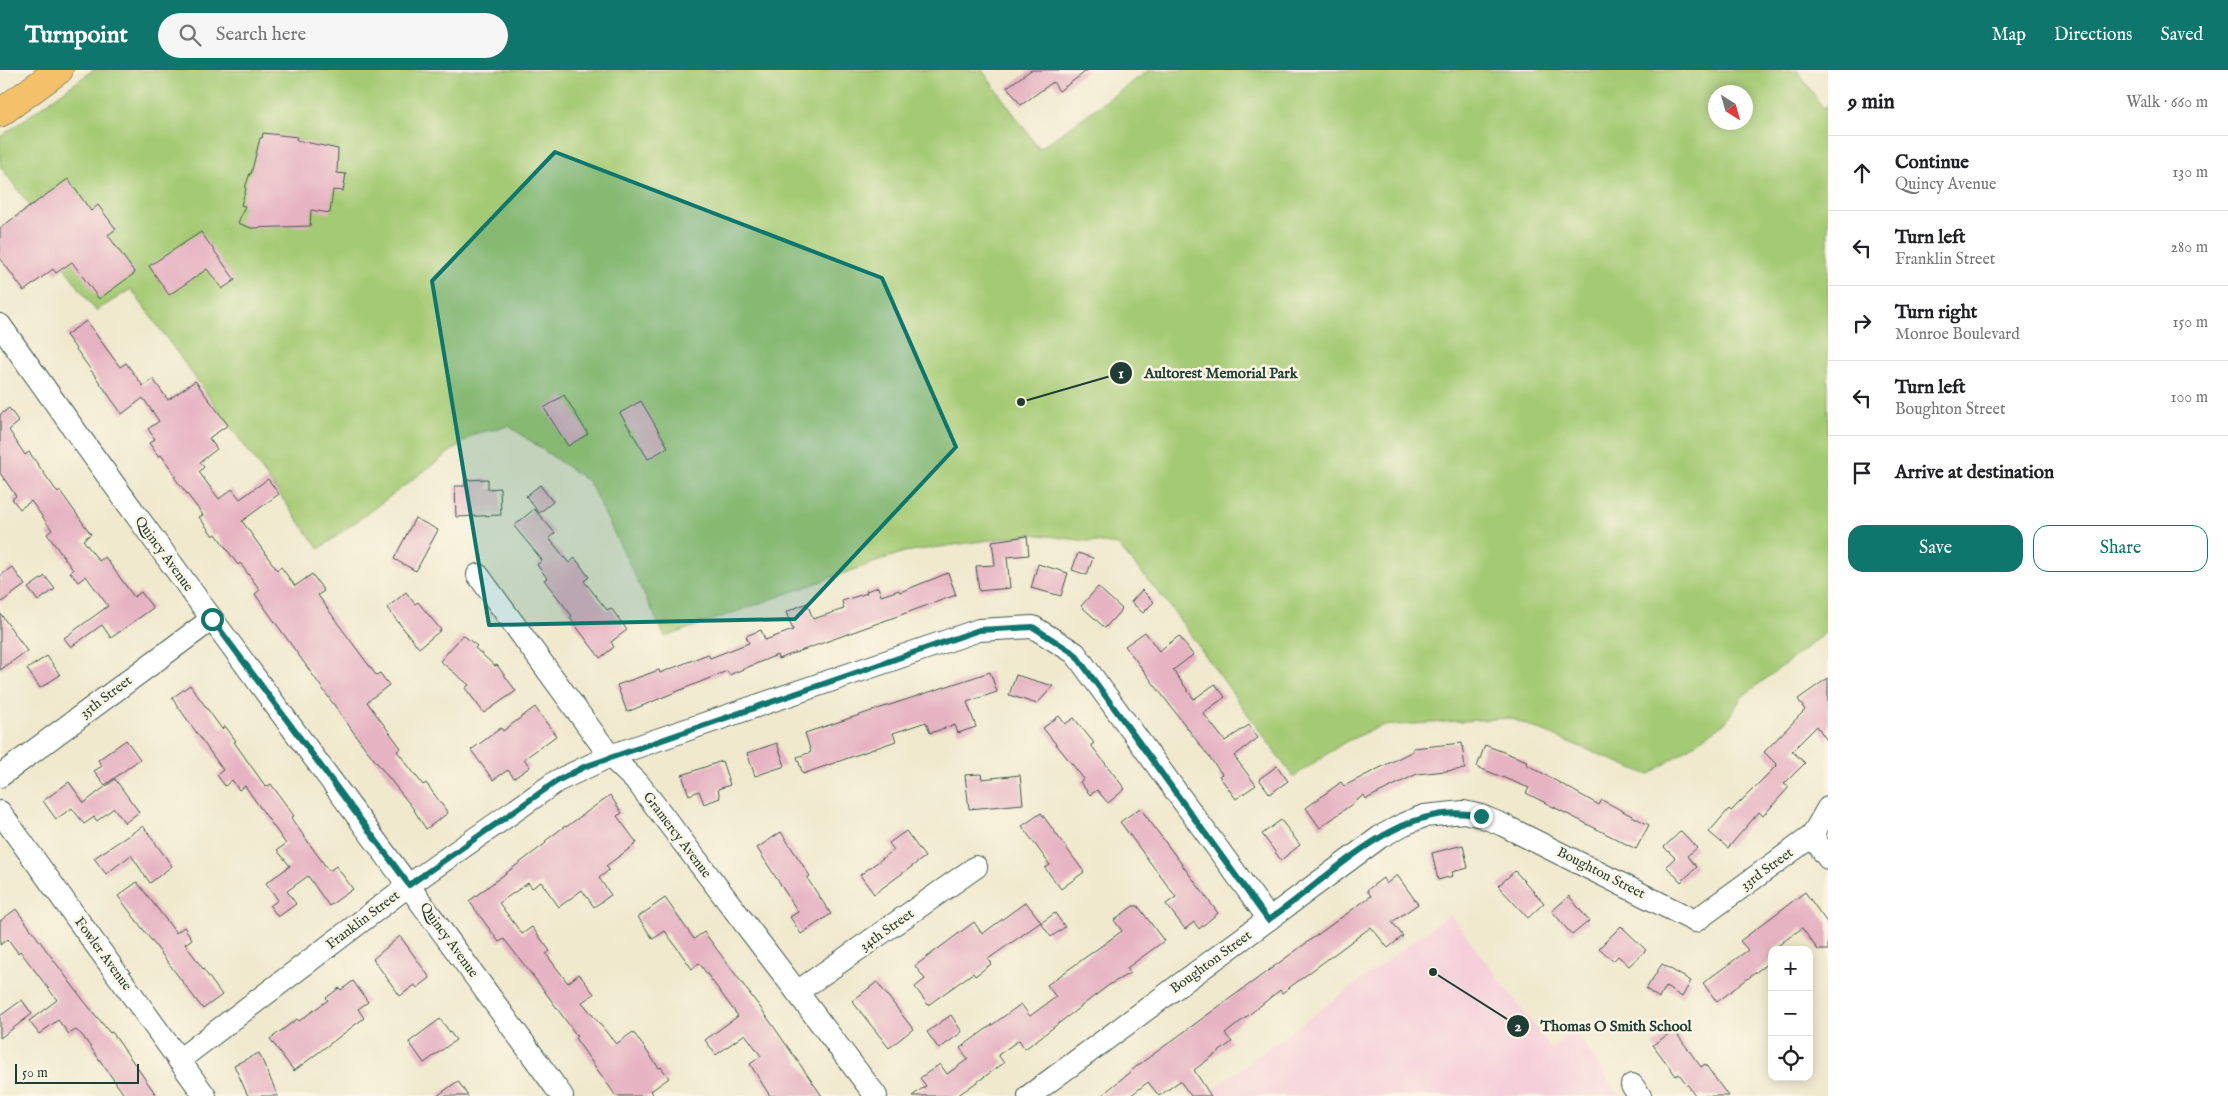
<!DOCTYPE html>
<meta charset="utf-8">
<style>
body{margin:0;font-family:"IM FELL English",serif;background:#f6f6f6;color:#202124}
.controls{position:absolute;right:15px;bottom:15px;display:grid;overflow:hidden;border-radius:10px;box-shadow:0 2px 12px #0003}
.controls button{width:45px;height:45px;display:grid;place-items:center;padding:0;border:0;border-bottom:1px solid #e0e0e0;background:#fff;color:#202124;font:25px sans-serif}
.compass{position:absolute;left:1708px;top:15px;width:45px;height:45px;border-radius:50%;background:#fff;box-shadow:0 2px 12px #0003;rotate:143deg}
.scale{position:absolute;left:15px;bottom:12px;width:124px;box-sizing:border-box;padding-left:5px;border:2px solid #1f3d34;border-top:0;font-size:14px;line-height:18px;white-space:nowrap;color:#1f3d34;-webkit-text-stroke:4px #fcf5e5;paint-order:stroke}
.stop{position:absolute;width:15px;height:15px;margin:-11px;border:4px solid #0f766e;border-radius:50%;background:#fff}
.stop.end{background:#0f766e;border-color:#fff;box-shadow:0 1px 5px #0008}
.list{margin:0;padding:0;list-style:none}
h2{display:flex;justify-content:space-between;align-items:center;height:65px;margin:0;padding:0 20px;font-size:21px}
h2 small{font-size:16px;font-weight:400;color:#757577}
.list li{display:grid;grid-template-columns:32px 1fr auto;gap:15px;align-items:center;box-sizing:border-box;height:75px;padding:0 20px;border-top:1px solid #e0e0e0}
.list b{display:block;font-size:19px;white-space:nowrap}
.list p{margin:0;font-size:16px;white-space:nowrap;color:#757577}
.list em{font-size:16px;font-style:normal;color:#757577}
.actions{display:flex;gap:10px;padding:15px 20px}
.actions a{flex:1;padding:11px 0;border:1px solid #0f766e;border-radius:15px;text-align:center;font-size:18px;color:#0f766e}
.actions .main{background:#0f766e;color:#fff}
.icon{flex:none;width:28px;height:28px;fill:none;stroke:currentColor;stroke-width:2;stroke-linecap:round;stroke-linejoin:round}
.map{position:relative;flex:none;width:1828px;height:1026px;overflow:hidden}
header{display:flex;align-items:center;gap:30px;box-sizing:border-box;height:70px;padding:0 25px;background:#0f766e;color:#fff}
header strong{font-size:24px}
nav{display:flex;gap:28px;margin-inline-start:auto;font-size:18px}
.search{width:350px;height:45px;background:#f6f6f6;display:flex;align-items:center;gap:12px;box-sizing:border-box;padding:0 18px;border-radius:28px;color:#757577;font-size:19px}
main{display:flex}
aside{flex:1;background:#fff}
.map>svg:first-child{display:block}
.built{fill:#f5cfda}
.green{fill:#a5ca75;stroke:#628454;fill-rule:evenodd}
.building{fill:#e6b3c2}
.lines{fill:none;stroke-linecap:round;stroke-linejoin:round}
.minor-casing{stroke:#3e574b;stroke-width:24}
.major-casing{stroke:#3e574b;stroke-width:29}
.minor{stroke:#fff;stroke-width:22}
.major{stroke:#f4c16b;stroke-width:28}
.route{stroke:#0f766e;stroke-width:6}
.marked{fill:#0f766e;fill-opacity:0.2;stroke:#0f766e;stroke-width:4;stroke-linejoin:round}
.labels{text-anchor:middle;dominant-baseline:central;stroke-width:5;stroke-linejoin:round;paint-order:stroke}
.street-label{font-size:14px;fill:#1f3d34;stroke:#fcf5e5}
.leader{fill:none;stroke:#1f3d34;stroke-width:2}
.callout-dot{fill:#1f3d34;stroke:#fcf5e5;stroke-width:2}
.mark-label{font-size:15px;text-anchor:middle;font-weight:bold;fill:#fff}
.callout-label{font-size:15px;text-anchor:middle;font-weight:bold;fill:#1f3d34;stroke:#fcf5e5;stroke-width:5;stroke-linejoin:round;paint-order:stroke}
</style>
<header>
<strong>Turnpoint</strong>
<div class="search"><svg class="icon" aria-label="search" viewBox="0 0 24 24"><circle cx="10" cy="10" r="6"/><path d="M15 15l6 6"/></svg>Search here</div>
<nav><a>Map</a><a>Directions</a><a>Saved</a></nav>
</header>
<main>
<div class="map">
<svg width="1828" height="1026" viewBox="0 0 1828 1026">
<rect width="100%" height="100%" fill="#fcf5e5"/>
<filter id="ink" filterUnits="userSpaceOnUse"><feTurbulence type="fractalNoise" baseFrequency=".02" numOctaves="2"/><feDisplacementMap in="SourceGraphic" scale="10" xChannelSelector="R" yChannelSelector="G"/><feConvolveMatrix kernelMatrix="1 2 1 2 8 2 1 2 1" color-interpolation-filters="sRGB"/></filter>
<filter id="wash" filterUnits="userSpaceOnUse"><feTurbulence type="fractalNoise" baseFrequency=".0096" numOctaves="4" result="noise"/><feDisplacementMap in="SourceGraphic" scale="20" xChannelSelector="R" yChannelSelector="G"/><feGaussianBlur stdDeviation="1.12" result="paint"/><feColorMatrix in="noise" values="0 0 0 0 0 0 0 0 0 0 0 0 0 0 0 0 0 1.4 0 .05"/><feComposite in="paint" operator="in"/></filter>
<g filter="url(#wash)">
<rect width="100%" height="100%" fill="#f0e9ce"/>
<!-- built -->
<polygon class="built" points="1450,844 1551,978 1574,960 1620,1026 1204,1026"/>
<!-- green -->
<path class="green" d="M93 0H982L1039 79 1149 0H1797L1823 38 1828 35V561L1742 627 1725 653 1649 705 1510 648 1381 656 1345 672 1293 707 1169 535 1118 475 1032 464 904 482 665 567 589 412 509 356 474 364 319 479 131 219 96 241 64 197 56 203 15 147 30 136 0 96V67ZM1716 22H1746V52H1716Z"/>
<g id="blocks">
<!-- building -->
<g class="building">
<polygon points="1031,0 1088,0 1059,21 1053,12 1021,35 1007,17"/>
<polygon points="263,63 297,67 296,70 338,79 337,103 346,104 343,121 333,120 330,143 311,140 310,156 251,158 238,153 245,136 241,135 246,119 245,118 250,103 251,104 260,68 262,68"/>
<polygon points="68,109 91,141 98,135 116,159 108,165 135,203 99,229 72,192 56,203 53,199 24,221 0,188 0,158"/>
<polygon points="201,162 235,210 222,219 207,199 169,225 149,196"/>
<polygon points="86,251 120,297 126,293 143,316 153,309 168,330 195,311 228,355 209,368 217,379 200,392 204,397 199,402 219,429 232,419 240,429 268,409 279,424 242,451 277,500 281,497 295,516 312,504 324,521 318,525 339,555 376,605 380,603 389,615 367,632 401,678 397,681 423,715 426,713 448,743 426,759 412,737 362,674 255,524 260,520 240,493 238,495 216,464 213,466 199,447 203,445 174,407 176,406 161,385 159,387 149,373 155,369 148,359 159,351 143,328 122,344 66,265"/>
<polygon points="564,325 588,364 568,376 544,338"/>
<polygon points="641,331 668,377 648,389 620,343"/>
<polygon points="9,338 19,352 9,360 25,385 29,382 58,423 60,421 91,464 83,470 99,491 105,487 134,527 141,522 153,538 111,568 102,555 71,577 64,568 108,536 86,506 78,512 70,502 73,500 47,464 52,460 31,431 20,439 12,429 16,426 0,403 0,345"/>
<polygon points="488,409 488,419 500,418 501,445 456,447 455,416 465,416 465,410"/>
<polygon points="540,415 553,432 539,443 526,426"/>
<polygon points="534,439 555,463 549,468 569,493 575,488 589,507 584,511 607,540 611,538 627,560 611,572 614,577 600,588 570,548 572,546 544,510 547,508 537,495 542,490 514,456"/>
<polygon points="415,448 438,460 416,501 394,489"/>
<polygon points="1027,466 1029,485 1007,487 1010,518 979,521 976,496 995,495 992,471"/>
<polygon points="1078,483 1093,488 1087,505 1072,500"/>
<polygon points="1038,494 1068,503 1061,526 1031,518"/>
<polygon points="12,497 25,515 0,533 0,506"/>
<polygon points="948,503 956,525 778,589 777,585 729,605 727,601 627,642 617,615 659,600 660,603 708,584 710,588 749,573 746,566 761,560 765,570 793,560 786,542 807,533 813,549 844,539 842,531 867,523 866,521 878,517 881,526 899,520 900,522"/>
<polygon points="45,506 55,519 38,531 28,518"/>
<polygon points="1098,517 1122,539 1105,558 1081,536"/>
<polygon points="1142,520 1154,532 1143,543 1131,532"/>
<polygon points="406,522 415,534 418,532 441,560 419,578 387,538"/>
<polygon points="0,543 27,581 0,600"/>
<polygon points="1145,562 1159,581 1179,566 1193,585 1173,600 1194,629 1215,614 1225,627 1203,643 1225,671 1249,655 1258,668 1234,686 1256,715 1236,729 1219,706 1222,704 1125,576"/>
<polygon points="463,565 477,576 475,578 495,596 497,595 516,621 484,643 465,618 469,615 440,591"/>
<polygon points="47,586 60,605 40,618 27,599"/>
<polygon points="990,602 997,622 967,632 976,657 958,663 955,655 930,663 926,652 893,663 896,671 803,704 797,687 811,682 805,663"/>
<polygon points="1016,605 1053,616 1037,634 1009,625"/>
<polygon points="1828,608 1828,672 1817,656 1792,681 1805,693 1784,714 1789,717 1763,746 1759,742 1728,778 1709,762 1729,739 1731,741 1777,695 1764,682 1805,640 1798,629"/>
<polygon points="190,615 222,659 225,656 236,671 234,672 266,717 271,714 294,746 291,748 329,801 336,796 353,819 329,836 308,806 287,821 296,834 278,847 270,836 278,830 266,813 290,796 277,780 286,774 245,716 239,720 232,710 225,716 217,705 223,700 172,628"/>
<polygon points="535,637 556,666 524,689 530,697 514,708 508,700 493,710 471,680 501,658 503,661"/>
<polygon points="1059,646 1065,654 1074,648 1094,673 1091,675 1125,719 1108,733 1097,720 1090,725 1080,712 1084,709 1043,658"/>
<polygon points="126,670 140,689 105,715 94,701 102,696 98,690"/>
<polygon points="777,673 785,696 755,706 747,683"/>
<polygon points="1462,673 1465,699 1417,704 1366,729 1364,725 1320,758 1306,738 1341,712 1344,716 1413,681 1413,678"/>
<polygon points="1485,675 1527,691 1526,694 1599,735 1602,730 1649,755 1636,779 1526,723 1529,718 1477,697"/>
<polygon points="722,691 730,715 718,719 720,728 704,734 699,721 689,725 682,705"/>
<polygon points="1277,696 1288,711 1270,724 1259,709"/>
<polygon points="981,704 982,709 1020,705 1023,734 969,739 965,705"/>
<polygon points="115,709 139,742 125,753 114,738 97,751 94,747 84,754 72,738 56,749 43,731 69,712 84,733"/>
<polygon points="610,725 622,743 617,746 637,773 606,796 609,800 599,808 611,825 594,837 582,820 559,837 541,812 532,818 528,813 499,833 522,864 532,857 550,881 546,884 568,913 579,904 594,924 582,932 616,974 633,962 659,998 661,997 669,1008 651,1021 654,1026 616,1026 575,968 577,966 543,919 504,869 499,872 469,831 546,773 545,771 565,756 566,757"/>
<polygon points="1140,738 1218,843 1199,859 1194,852 1185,859 1166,834 1176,827 1120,752"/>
<polygon points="1041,743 1084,802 1061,819 1045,798 1050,795 1022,756"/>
<polygon points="1281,750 1300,775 1281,790 1262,764"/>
<polygon points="143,756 172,796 150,813 131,785 106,804 94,788"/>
<polygon points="906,761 925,787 874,824 860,805 894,780 889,773"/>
<polygon points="1681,761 1697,778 1687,786 1697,797 1681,812 1666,796 1675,788 1664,777"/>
<polygon points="781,762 810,806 807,808 831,844 801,864 790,847 798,842 757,778"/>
<polygon points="1463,775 1468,798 1452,802 1453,806 1438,810 1432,783"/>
<polygon points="1515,801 1544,833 1528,848 1498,816"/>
<polygon points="1397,805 1418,834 1392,852 1403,866 1388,878 1371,857 1282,923 1280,920 1225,964 1232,972 1194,1000 1211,1026 1191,1026 1180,1011 1159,1026 1148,1012 1130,1026 1101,1026 1137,996 1371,826 1367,820 1383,808 1386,814"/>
<polygon points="137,812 176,863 184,857 192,869 185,874 222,925 203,939 118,826"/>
<polygon points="1805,822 1828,854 1828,880 1818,880 1802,858 1772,880 1772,890 1717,932 1703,913 1748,880 1740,871"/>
<polygon points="1569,826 1589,851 1572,865 1552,841"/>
<polygon points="665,828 694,869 704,862 762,940 822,1026 770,1026 750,994 761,986 745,964 716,985 705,970 738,946 699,893 692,899 665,861 653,869 638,847"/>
<polygon points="1026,832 1041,852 988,889 991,894 975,906 973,903 928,935 915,917 925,909 915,896 974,852 982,864"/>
<polygon points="1133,836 1138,836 1164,871 1127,898 1130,903 1109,915 1025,979 1019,970 998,985 1004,993 957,1026 912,1026 926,1016 920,1008 940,994 947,1004 968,989 960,978 1021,934 1030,946 1056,927 1047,915 1122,861 1114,850"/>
<polygon points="16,839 84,931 110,963 112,962 157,1026 125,1026 82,965 76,960 69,964 58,950 39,964 29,951 57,930 20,881 18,883 8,869 0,875 0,851"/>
<polygon points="1055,843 1065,857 1051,867 1041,853"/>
<polygon points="1621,856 1646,880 1629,896 1618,886 1613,891 1599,878"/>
<polygon points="400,866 430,908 417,918 415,915 400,926 373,889"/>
<polygon points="1662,894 1691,911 1682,927 1666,917 1659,928 1646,919"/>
<polygon points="353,911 368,932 358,939 364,948 294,1001 270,969 297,949 299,951 328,930 326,928 339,918 341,920"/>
<polygon points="877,912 913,959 889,978 852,931"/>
<polygon points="22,930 32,944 0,968 0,946"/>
<polygon points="951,945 962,962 939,979 927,962"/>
<polygon points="440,949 456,970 424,993 409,972"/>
<polygon points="1674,960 1701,997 1705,994 1728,1026 1696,1026 1679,1004 1676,1006 1653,975"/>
<polygon points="259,983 278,1026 248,1026 234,995"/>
<polygon points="458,1011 468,1026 437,1026"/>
</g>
</g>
</g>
<g filter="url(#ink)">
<use href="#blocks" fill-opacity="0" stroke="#3e574b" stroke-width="1"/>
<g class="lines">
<defs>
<g id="minor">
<path d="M0 255C183 515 376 768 562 1026"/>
<polyline points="478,505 610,686 638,713 876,1026"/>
<polyline points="0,706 212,549"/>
<polyline points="0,742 205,1026"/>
<polyline points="1812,766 1828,788"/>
<polyline points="797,922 976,797"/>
<polyline points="179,990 409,815 557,711 610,686 979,560 1033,557 1075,583 1269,849"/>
<polyline points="1632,1015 1640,1026"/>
<polyline points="1029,1026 1380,767 1404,754 1424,746 1464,742 1481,746 1503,755 1695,851 1812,766 1828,738"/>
</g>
<polyline id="major" points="0,43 59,0"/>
</defs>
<!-- minor casing -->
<use href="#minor" class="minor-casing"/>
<!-- major casing -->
<use href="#major" class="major-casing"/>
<!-- minor -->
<use href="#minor" class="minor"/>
<!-- major -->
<use href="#major" class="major"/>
</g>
</g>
<g class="lines" filter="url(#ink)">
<!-- route -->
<path class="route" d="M212 549 409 815 557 711 584 697 979 560 1033 557 1075 584 1268 850C1331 808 1400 727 1481 746"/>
</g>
<!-- marked area -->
<path class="marked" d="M555 82 882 208 956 377 795 549 489 555 432 211Z"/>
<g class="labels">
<!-- street labels -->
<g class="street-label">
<text transform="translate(164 484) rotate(54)">Quincy Avenue</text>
<text transform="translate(106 627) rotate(-37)">35th Street</text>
<text transform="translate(677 765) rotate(53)">Gramercy Avenue</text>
<text transform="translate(1767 799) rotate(-36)">33rd Street</text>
<text transform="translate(1601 803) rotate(27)">Boughton Street</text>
<text transform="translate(363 850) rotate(-37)">Franklin Street</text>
<text transform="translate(887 860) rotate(-35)">34th Street</text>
<text transform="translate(449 870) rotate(54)">Quincy Avenue</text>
<text transform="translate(103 884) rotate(54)">Fowler Avenue</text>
<text transform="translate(1211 892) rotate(-36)">Boughton Street</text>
</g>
</g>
<!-- callouts -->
<path class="leader" d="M1021 332L1121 303M1433 902L1518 956"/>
<g class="callout-dot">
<circle cx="1021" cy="332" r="5"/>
<circle cx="1433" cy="902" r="5"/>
<circle cx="1121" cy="303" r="12"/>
<circle cx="1518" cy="956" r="12"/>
</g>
<g class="mark-label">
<text x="1121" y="308">1</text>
<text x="1518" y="961">2</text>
</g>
<g class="callout-label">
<text x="1221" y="308">Aultorest Memorial Park</text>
<text x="1616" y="961">Thomas O Smith School</text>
</g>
</svg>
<div class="controls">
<button>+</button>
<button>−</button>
<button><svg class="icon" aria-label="locate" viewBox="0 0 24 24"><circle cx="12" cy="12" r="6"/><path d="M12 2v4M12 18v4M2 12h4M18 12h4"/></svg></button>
</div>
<svg class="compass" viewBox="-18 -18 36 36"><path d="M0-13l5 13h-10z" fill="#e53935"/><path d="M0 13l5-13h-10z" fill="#757577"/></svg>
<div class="scale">50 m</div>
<div class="stop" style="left:212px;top:549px"></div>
<div class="stop end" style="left:1481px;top:746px"></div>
</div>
<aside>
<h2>9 min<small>Walk · 660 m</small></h2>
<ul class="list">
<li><svg class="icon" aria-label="ahead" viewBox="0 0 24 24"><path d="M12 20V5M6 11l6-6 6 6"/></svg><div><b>Continue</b><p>Quincy Avenue</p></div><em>130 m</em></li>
<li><svg class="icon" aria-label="left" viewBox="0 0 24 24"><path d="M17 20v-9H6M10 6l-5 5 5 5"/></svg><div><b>Turn left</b><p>Franklin Street</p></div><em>280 m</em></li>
<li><svg class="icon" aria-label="right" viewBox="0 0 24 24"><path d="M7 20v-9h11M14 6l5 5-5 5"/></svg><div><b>Turn right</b><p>Monroe Boulevard</p></div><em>150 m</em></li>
<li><svg class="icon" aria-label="left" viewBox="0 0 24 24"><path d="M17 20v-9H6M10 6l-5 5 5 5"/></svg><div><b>Turn left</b><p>Boughton Street</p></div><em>100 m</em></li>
<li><svg class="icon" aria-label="arrive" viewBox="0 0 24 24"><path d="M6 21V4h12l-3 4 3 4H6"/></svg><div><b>Arrive at destination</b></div></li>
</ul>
<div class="actions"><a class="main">Save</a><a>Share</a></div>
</aside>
</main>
